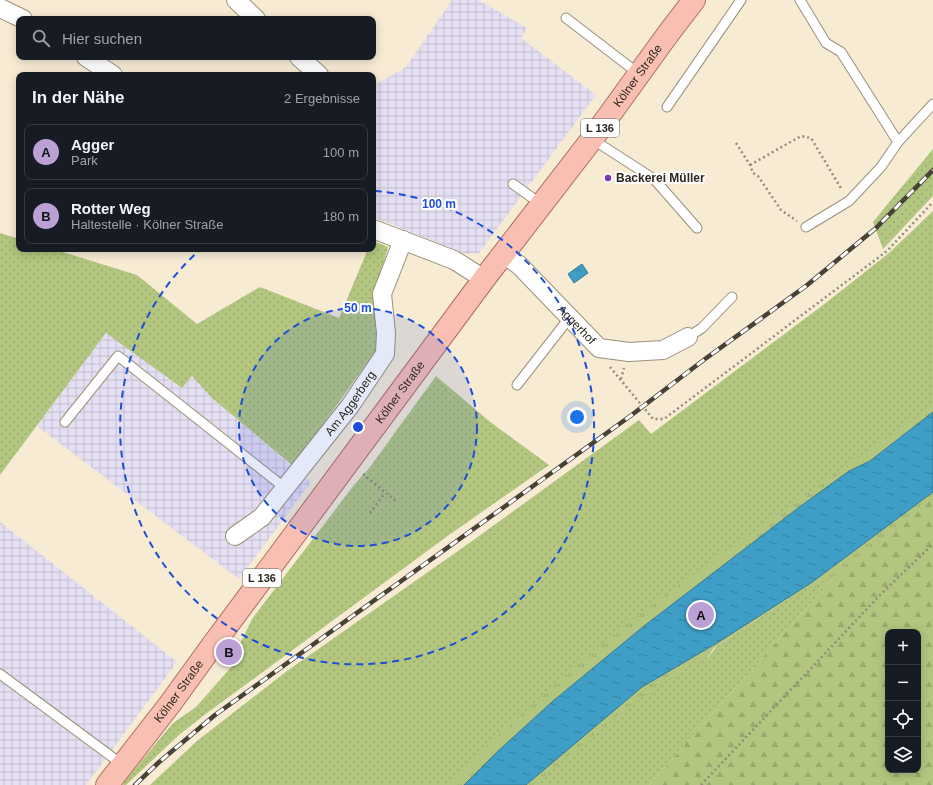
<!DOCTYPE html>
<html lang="de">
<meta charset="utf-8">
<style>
body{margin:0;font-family:Arial,sans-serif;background:#242831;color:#f1f3f6}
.controls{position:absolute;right:12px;bottom:12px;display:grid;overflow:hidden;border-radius:8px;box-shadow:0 2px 10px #0003}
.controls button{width:36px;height:36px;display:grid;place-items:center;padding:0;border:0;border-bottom:1px solid #363941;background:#171b24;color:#f1f3f6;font:20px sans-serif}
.you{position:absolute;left:577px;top:417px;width:14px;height:14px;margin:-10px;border:3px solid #fff;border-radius:50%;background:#1a73e8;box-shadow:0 0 0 6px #1a73e833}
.badge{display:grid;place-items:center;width:26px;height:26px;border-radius:50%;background:#bba0d6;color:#111;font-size:13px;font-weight:700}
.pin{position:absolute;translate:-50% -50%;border:2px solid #fff;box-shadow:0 1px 4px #0006}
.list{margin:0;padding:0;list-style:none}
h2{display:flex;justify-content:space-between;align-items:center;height:52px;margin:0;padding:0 16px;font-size:17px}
h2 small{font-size:13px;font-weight:400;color:#9ea1a6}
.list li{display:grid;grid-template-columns:26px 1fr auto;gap:12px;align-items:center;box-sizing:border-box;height:56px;margin:0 8px 8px;padding:0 8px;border:1px solid #363941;border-radius:8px}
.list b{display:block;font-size:15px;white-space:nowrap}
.list p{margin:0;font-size:13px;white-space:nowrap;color:#9ea1a6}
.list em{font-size:13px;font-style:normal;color:#9ea1a6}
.icon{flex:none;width:22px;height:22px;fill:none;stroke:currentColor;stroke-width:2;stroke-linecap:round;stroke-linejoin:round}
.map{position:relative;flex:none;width:933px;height:785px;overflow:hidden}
.search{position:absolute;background:#171b24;box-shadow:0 2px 10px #0003;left:16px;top:16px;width:360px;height:44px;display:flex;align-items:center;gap:10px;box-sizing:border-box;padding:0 14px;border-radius:8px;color:#9ea1a6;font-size:15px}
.panel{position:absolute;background:#171b24;box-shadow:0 2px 10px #0003;left:16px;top:72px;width:360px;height:180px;border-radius:8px}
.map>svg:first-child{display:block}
.industrial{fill:url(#industrial-grid)}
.grass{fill:url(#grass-dots)}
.forest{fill:url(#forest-firs);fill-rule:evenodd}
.park{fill:url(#park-tufts)}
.water{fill:url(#water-ripples);stroke:#397a94}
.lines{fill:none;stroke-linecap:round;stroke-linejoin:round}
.service-casing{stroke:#9b907b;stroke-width:11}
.minor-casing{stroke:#9b907b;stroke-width:20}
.primary-casing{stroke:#af6e5c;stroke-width:24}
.path{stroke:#938b7b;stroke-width:2.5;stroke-dasharray:2 3;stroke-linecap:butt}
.service{stroke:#fff;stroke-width:9}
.minor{stroke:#fff;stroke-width:18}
.primary{stroke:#f9bfb2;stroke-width:22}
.rail-casing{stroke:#474136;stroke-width:4.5}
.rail{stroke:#fff;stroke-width:3;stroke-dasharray:9;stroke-linecap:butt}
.ring{fill:none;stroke:#1d4ed8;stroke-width:2;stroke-dasharray:7 5}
.poi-dot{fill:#7a3aaf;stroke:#fff;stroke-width:1.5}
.labels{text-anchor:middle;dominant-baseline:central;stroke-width:4;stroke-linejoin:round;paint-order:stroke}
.shield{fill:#fff;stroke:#6b6862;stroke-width:1}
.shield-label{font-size:11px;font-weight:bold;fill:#2c271e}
.street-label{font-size:12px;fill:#2c271e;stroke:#fff}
.poi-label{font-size:12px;font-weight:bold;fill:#2c271e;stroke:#fff;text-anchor:start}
.centre{fill:#1d4ed8;stroke:#fff;stroke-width:2}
.ring-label{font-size:12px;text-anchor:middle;font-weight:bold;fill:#1d4ed8;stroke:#fff;stroke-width:4;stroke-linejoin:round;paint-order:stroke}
</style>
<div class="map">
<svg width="933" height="785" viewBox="0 0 933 785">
<defs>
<pattern id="industrial-grid" width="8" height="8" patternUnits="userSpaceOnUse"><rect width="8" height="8" fill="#e5dff4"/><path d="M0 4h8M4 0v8" fill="none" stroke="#c5bfd1"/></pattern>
<pattern id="grass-dots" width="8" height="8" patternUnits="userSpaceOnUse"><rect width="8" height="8" fill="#b2c67f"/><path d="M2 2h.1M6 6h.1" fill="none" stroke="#99aa6d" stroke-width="1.8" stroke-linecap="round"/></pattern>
<pattern id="forest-firs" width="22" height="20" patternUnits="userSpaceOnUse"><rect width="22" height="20" fill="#b2c67f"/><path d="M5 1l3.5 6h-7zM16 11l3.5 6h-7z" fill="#99aa6d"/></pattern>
<pattern id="park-tufts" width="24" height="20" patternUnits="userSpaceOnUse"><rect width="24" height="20" fill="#b2c67f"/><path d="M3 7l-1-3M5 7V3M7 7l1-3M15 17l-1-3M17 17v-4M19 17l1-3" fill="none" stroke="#99aa6d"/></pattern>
<pattern id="water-ripples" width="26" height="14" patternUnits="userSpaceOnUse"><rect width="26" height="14" fill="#3f9ec6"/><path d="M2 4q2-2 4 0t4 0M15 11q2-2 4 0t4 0" fill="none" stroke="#3581a0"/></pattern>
</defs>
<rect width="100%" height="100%" fill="#f7ebd4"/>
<!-- industrial -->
<g class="industrial">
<polygon points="452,0 478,0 527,28 521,38 596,95 479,253 466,254 450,248 373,217 373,86 406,67"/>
<polygon points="106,332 181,388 192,376 212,398 311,482 239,579 37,426"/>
<polygon points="0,522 177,662 86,785 0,785"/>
</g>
<!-- grass -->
<g class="grass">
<polygon points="933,149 933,196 883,249 873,222"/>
<polygon points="933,211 933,412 464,785 150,785 197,741 287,671 475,539 639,420 651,434 827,302 889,253"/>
<polygon points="0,233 19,239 19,249 53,249 137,275 197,324 260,287 339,318 368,249 373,249 373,241 388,247 374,296 377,349 293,466 212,398 192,376 182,388 106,333 0,475"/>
<polygon points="436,376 489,421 549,465 449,535 203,716 179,735 126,785 123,785 124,782 173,723 196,707 234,664 237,659 238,648 252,619 354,485 370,467"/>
<polygon points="933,492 835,576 649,785 526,785 573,744 717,643 705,661 717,646 811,583"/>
</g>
<!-- forest -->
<path class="forest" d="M933 497V785H649L835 576ZM888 632H918V770H888Z"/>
<!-- park -->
<polygon class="park" points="933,405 933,497 881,543 835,576 797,592 633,703 534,785 445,785 534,703 608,638 681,583"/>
<!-- water -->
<g class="water">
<polygon points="582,264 588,273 574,283 568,274"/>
<polygon points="933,412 933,492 811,583 717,643 642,687 526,785 464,785 497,752 553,701 644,626 798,508 849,471 870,461"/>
</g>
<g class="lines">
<defs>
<g id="service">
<polyline points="800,0 826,43 841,52 898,142 881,167 849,201 806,227"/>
<polyline points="566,18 639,74"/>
<polyline points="667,107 741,0"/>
<polyline points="592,139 654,179 697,228"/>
<polyline points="898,142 933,104"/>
<polyline points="513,184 541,204"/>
<polyline points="688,337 702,328 732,297"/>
<polyline points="517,385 570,317"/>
<polyline points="65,422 118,356 285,488"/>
<polyline points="0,674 123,765"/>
</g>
<g id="minor">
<polyline points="236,0 256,19"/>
<polyline points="0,8 23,19"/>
<polyline points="86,57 113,75"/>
<polyline points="299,57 319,75"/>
<polyline points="373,229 454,260 484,279"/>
<path id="s1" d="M504 255 519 265 599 348 629 352 663 350 688 337"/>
<path id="s2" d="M235 536 262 517 350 406 385 354 386 333 382 294 403 240"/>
</g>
<g id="primary">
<path id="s3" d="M107 785 170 704 212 646 484 279 592 139 668 34 694 0"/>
</g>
</defs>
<!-- service casing -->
<use href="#service" class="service-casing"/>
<!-- minor casing -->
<use href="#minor" class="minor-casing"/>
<!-- primary casing -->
<use href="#primary" class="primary-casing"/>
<!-- path -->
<g class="path">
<polyline points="736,143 750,165 753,173 758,176 781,210 797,221"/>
<polyline points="750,165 801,136 811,138 842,190"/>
<polyline points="610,367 653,419 664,419 887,251 933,202"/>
<polyline points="621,379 624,368"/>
<polyline points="363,474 397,502"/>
<polyline points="370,513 385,493"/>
<polyline points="701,785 881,594 933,544"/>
</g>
<!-- service -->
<use href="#service" class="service"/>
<!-- minor -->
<use href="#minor" class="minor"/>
<!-- primary -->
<use href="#primary" class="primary"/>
<defs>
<polyline id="rail" points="135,785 158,763 215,715 629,417 705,359 806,286 876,228 933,170"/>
</defs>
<!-- rail casing -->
<use href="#rail" class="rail-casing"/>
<!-- rail -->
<use href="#rail" class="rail"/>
</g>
<!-- distance rings -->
<circle cx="358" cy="427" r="119" fill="#1d4ed8" fill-opacity=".12"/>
<g class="ring">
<circle cx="358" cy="427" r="119"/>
<path d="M375 191A237 237 0 1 1 201 249"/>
</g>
<!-- markers -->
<circle class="poi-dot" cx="608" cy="178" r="4"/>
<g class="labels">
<!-- shield labels -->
<g class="shield">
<rect x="581" y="119" width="38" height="18" rx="3"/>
<rect x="243" y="569" width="38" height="18" rx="3"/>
</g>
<g class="shield-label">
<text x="600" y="128">L 136</text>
<text x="262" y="578">L 136</text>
</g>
<!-- street labels -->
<g class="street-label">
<text stroke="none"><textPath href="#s3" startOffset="886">Kölner Straße</textPath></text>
<text stroke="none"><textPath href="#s1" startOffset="101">Aggerhof</textPath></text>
<text stroke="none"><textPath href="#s3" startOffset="490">Kölner Straße</textPath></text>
<text stroke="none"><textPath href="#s2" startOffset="177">Am Aggerberg</textPath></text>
<text stroke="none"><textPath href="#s3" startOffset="118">Kölner Straße</textPath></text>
</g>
<!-- poi labels -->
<g class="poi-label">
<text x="616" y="178">Backerei Müller</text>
</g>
</g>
<circle cx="358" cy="427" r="6" class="centre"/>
<g class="ring-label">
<text x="439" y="208">100 m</text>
<text x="358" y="312">50 m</text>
</g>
</svg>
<div class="controls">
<button>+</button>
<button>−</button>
<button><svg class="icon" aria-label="locate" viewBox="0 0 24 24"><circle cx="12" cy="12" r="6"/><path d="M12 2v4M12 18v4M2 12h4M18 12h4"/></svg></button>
<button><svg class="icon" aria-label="layers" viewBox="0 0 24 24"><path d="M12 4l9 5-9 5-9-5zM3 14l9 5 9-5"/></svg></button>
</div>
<div class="you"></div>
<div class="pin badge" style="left:701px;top:615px">A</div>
<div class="pin badge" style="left:229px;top:652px">B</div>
<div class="search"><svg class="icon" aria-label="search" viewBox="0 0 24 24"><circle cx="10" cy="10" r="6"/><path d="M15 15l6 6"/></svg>Hier suchen</div>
<section class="panel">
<h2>In der Nähe<small>2 Ergebnisse</small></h2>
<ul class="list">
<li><span class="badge">A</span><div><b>Agger</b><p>Park</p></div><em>100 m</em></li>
<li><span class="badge">B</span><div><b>Rotter Weg</b><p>Haltestelle · Kölner Straße</p></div><em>180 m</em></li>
</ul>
</section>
</div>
